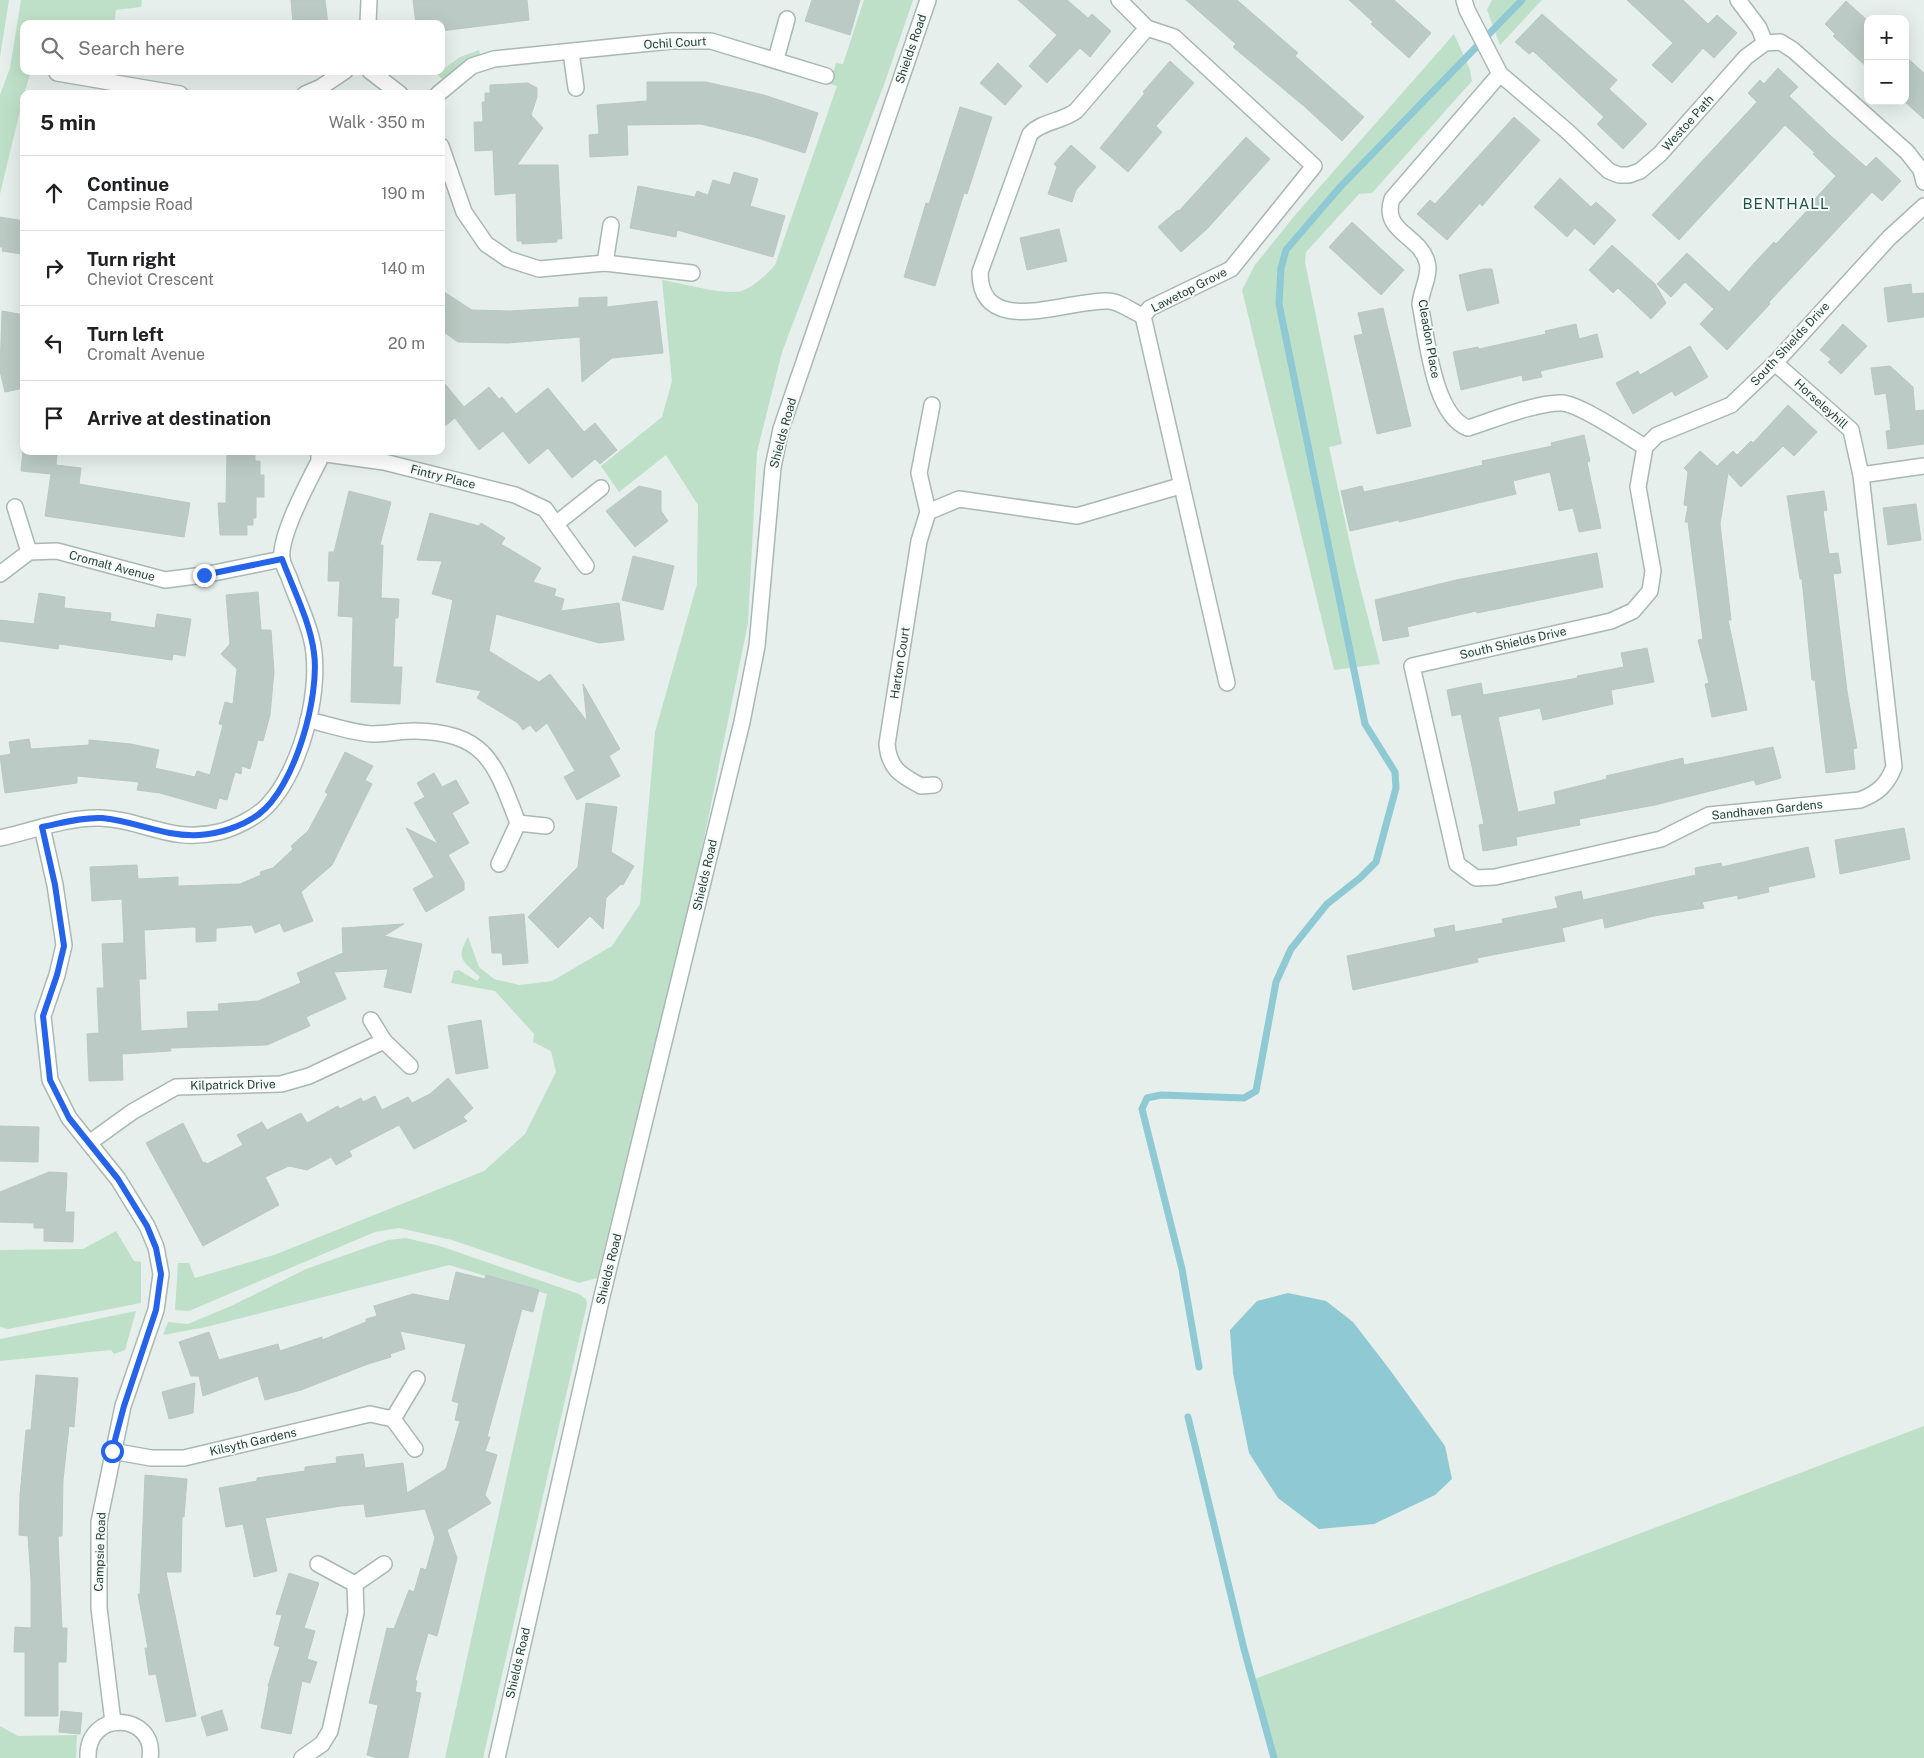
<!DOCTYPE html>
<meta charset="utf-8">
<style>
body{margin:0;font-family:"Public Sans",sans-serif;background:#f2f2f2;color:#202124}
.controls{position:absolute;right:15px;top:15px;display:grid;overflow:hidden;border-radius:10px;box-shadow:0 5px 20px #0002}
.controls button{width:45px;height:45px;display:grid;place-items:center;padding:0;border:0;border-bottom:1px solid #e0e0e0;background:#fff;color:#202124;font:25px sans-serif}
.stop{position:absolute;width:15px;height:15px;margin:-11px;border:4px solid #2563eb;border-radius:50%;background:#fff}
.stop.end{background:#2563eb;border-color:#fff;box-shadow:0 1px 5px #0008}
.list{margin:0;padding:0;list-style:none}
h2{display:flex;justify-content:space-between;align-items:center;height:65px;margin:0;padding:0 20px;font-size:21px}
h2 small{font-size:16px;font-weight:400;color:#757577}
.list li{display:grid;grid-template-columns:32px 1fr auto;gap:15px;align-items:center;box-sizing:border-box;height:75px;padding:0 20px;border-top:1px solid #e0e0e0}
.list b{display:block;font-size:19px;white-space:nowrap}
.list p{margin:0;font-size:16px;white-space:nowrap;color:#757577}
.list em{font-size:16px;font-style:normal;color:#757577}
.icon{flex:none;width:28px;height:28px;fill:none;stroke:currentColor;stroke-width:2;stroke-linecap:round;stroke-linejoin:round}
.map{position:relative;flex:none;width:1924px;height:1758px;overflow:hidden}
.search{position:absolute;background:#fff;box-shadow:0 5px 20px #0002;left:20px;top:20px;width:425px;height:55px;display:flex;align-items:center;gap:12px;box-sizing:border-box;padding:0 18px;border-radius:10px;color:#757577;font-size:19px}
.panel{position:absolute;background:#fff;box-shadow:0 5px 20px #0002;left:20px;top:90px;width:425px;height:365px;border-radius:10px}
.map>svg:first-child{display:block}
.green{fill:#bfe0c8}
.water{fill:#8ec9d4}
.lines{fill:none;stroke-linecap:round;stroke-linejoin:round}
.stream{stroke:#8ec9d4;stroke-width:7}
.building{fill:#bbcac4;stroke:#b8c9c2}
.street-casing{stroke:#a8b8b2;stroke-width:18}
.street{stroke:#fff;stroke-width:15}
.route{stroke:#2563eb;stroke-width:6}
.labels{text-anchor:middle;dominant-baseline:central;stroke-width:4;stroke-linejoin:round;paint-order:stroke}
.street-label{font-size:12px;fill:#24423a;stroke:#f7fbf9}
.quarter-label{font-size:15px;letter-spacing:1px;fill:#1f5548;stroke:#f7fbf9}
</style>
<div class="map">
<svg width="1924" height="1758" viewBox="0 0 1924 1758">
<rect width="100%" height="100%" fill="#e6efeb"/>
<!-- green -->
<g class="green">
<polygon points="0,0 9,0 0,57"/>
<polygon points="21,0 142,0 141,7 116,10 114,24 24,24 24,71 31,71 24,94 0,194 0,95 10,68"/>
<path d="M864 0H913L885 82 782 352 757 452 748 623 698 868 597 1278 579 1283 452 1240 399 1228 375 1232 189 1311 175 1310 178 1263H189L195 1278 274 1255 484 1171 525 1134 556 1072 551 1051 533 1042 534 1034 495 991 451 983 454 971 459 970 477 981 480 977C463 960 455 960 468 937L479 967 494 979 519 985 552 981 612 946 640 904 655 732 697 584 698 505 666 455 619 492 601 466 662 417 672 381 662 280C681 283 729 297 744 290 756 285 766 275 775 265L837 86 830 84 836 63 843 64Z"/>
<polygon points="1492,0 1542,0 1500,45 1487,10"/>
<polygon points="1454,34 1470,70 1472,81 1372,193 1359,194 1306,252 1305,262 1342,444 1329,447 1355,567 1380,664 1334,670 1242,290 1255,265 1296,214"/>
<polygon points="479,50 481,58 456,69 442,79 437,74 460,57"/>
<polygon points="116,1231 134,1261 141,1262 141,1303 8,1329 0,1327 0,1250 83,1249"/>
<polygon points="406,1238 440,1246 579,1294 586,1299 587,1304 483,1758 445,1758 547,1294 449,1265 206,1327 163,1335 168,1322 188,1324 231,1306 306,1269 388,1240"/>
<polygon points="136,1311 125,1350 114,1354 111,1350 0,1361 0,1339"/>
<polygon points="1924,1426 1924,1758 1272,1758 1252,1680"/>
<polygon points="0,1726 18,1736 77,1735 76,1758 0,1758"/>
</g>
<!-- water -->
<polygon class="water" points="1288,1293 1326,1301 1353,1322 1390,1370 1445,1446 1452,1479 1435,1495 1374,1524 1319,1529 1278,1498 1249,1453 1233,1373 1230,1330 1257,1301"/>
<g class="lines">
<!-- stream -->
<g class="stream">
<polyline points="1199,1367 1182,1269 1142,1109 1147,1098 1161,1095 1244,1098 1256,1091 1276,982 1291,949 1327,904 1360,878 1376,862 1396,788 1395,772 1365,724 1279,304 1281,268 1286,250 1341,186 1522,0"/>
<polyline points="1188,1417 1244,1649 1274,1758"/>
</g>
</g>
<!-- building -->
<g class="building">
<polygon points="291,0 325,0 328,24 293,24"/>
<polygon points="413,0 527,0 529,20 441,31 441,24 416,24"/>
<polygon points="812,0 860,0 850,35 805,21"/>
<polygon points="1018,0 1067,0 1088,18 1092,14 1111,31 1090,57 1080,48 1047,83 1029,66 1057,35"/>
<polygon points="1186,0 1237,0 1298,53 1295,56 1364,117 1342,141 1305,107 1233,47 1236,44"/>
<polygon points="1349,0 1394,0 1431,33 1409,58 1371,24 1373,22"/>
<polygon points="1627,0 1683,0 1708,24 1717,15 1737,33 1714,58 1703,48 1672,83 1652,65 1673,43"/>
<polygon points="1846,1 1868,21 1868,68 1833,36 1835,34 1825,24"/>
<polygon points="1542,14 1617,80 1609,89 1647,124 1623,149 1597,124 1604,117 1533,51 1529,54 1515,42"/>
<polygon points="1905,56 1924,73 1924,119 1905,102"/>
<polygon points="1170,61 1194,83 1156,126 1162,132 1128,172 1100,148 1145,93 1143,92"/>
<polygon points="998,63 1022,86 1005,105 980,83"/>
<polygon points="1778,68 1798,87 1789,96 1831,136 1866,167 1876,157 1901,181 1882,201 1872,192 1769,302 1770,304 1727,350 1700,324 1714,309 1685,282 1671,297 1657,284 1687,253 1729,292 1756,261 1774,242 1776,244 1816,201 1814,200 1836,176 1813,154 1815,153 1785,125 1679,240 1652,215 1757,102 1748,93 1760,80 1764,84"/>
<polygon points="647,82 706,82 764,95 818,113 805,153 754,137 701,124 627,125 628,155 590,157 589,135 599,134 597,105 647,101"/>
<polygon points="528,83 537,88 537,97 531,115 543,128 517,165 558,165 562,239 557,239 557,242 522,244 522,241 517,241 516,193 495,195 493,150 475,151 474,122 483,122 482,102 485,102 485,93 490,93 490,85"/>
<polygon points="960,107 992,117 967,194 964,193 935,286 904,277 926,203 929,204"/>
<polygon points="1514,117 1540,140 1482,206 1480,203 1447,240 1417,214 1430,200 1435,204"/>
<polygon points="1246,137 1270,159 1207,229 1181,252 1158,227 1178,210 1179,211"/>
<polygon points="1071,145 1096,167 1076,190 1072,202 1048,194 1057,167 1054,164"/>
<polygon points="734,172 758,179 750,206 785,216 773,257 677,230 676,237 630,228 638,186 695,197 697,191 708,195 713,180 730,185"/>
<polygon points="1560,178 1591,207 1596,202 1616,220 1594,245 1575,228 1567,237 1534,207"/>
<polygon points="0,217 24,221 21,254 2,251 3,247 0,247"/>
<polygon points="1352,222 1404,270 1381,295 1329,247"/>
<polygon points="1059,229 1067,261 1027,270 1020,238"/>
<polygon points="1612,245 1655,284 1666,303 1651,319 1618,288 1613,293 1589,270"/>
<polygon points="1484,269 1492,269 1499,303 1467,311 1459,275"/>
<polygon points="1911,284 1912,294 1924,293 1924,317 1888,322 1884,288"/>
<polygon points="441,290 472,310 510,311 579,307 579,298 607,297 607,307 657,301 663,353 612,358 582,382 580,337 508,343 458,342 441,330"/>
<polygon points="1383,308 1411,426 1377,434 1354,336 1363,334 1358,313"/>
<polygon points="2,311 24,315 24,388 5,392 0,371"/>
<polygon points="1576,324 1579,339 1597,334 1603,357 1540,371 1542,377 1523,381 1522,375 1461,390 1453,352 1478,347 1479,349 1546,334 1545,331"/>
<polygon points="1843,324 1867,346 1841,374 1828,362 1831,359 1820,350"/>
<polygon points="1690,346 1708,377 1675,396 1672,391 1633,414 1616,383 1638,371 1640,375"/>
<polygon points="1890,366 1913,387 1915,411 1924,410 1924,444 1888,449 1886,431 1891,430 1886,393 1875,395 1871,368"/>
<polygon points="441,379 464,407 489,387 499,399 502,397 516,414 548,388 584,432 595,423 617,450 600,464 595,459 572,478 548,448 529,464 503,431 479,450 455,418 441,429"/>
<polygon points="1788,405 1817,432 1794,456 1783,446 1741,487 1728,473 1720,524 1731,620 1728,620 1747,710 1712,717 1705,684 1709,683 1698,640 1703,639 1688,522 1685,522 1688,506 1684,505 1688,472 1684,468 1700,451 1717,466 1733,451 1737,455 1751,441 1753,443"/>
<polygon points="1584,435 1590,461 1587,462 1601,528 1579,532 1573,508 1559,511 1550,472 1513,481 1516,494 1399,522 1399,520 1350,531 1341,491 1362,486 1364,492 1405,483 1483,465 1482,461 1552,446 1551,443"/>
<polygon points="23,451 57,455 56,465 81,468 79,484 190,503 184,537 45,516 51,474 21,471"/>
<polygon points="227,451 255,451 255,461 260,461 260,475 264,475 264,497 256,497 256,518 253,518 253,525 247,525 247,535 220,535 218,503 226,503"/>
<polygon points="639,486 661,491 661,511 668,521 635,547 606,511"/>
<polygon points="349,491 391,502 380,545 383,545 381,598 399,599 398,618 395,618 393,667 402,667 400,704 351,702 353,617 338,616 340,581 328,581 329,552 334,552"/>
<polygon points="1824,491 1827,510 1823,511 1829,554 1838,553 1841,573 1833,574 1847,691 1857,748 1853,749 1855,769 1826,773 1815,680 1812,680 1802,579 1800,579 1787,496"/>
<polygon points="1916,504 1921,540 1888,545 1883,508"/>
<polygon points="430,513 479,526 481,523 505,538 501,544 541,568 533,582 556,589 554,596 564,599 561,611 619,603 624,640 599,643 496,614 489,651 539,682 550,674 587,721 583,684 620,749 609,756 620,776 577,800 564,777 575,771 547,723 536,732 530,725 523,730 518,723 477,698 481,691 436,682 453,600 432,594 442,561 417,560"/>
<polygon points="1597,553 1603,587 1477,613 1476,611 1407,627 1409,636 1383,641 1375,600 1456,580"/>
<polygon points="633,556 674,566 663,610 622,600"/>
<polygon points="258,592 261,630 271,630 274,672 270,715 263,741 258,740 250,769 242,766 241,774 235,772 227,800 219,798 216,809 160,793 137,790 139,782 77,776 77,783 5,793 0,756 11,754 9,742 29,739 31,749 89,745 89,740 131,744 159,750 155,768 195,777 197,771 210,775 223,725 219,724 225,702 233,704 237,669 221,654 230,644 226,595"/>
<polygon points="39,593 65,597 64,608 111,613 110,621 155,628 157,614 191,619 185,656 173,654 172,660 59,644 58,649 0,641 0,620 34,624"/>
<polygon points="1647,648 1654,682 1611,690 1613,704 1543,720 1540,708 1498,717 1518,812 1556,804 1554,792 1607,779 1606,776 1683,758 1684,765 1773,747 1781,778 1756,785 1754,780 1655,805 1579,819 1580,825 1516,837 1517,845 1483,851 1479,825 1484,824 1461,714 1452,716 1447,690 1481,683 1483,695 1578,678 1577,676 1624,667 1621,653"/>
<polygon points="345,752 373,766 365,780 372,784 332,865 301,892 313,921 284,932 280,923 255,933 252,925 216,928 216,941 196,942 196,928 193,927 144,930 146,979 139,979 141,1031 188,1028 187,1012 219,1011 218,1004 258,1001 301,983 297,973 343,953 342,928 404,924 384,936 422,944 411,993 384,987 388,969 334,972 346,999 306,1017 310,1026 267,1045 170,1048 171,1051 122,1054 123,1080 89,1081 87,1034 99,1033 97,988 104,988 102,944 124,943 122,899 92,901 90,867 137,865 138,879 178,877 178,886 240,884 261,875 260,872 273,868 293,849 291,846 308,831 328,794 325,792"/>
<polygon points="434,773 442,787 456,780 469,803 452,813 469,843 448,855 464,882 464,890 426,912 413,889 434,877 406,828 438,844 414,803 425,797 417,783"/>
<polygon points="586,803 617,807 611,852 634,866 623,885 621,884 606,898 603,929 590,916 558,948 528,917 578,867"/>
<polygon points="1904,828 1910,859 1840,874 1835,840"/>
<polygon points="1808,847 1815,877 1768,887 1769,892 1738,899 1738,895 1702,902 1704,908 1654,916 1605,928 1603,918 1562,928 1565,941 1477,958 1478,962 1353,990 1347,956 1436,937 1434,929 1454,925 1455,932 1503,923 1502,919 1558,908 1555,897 1581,891 1583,900 1696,875 1695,868 1721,863 1722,867"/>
<polygon points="524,914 528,963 503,965 502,953 492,953 489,917"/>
<polygon points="481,1020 488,1068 456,1074 448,1026"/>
<polygon points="448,1078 473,1108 463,1117 467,1121 414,1149 399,1125 349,1151 352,1156 336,1165 331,1157 307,1170 289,1166 265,1177 279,1205 203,1246 146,1143 183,1123 203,1163 205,1162 207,1164 243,1145 237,1135 262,1122 267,1130 301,1113 307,1123 338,1106 340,1109 361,1098 363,1102 375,1096 382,1110 408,1097 412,1103 430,1094"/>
<polygon points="0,1126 39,1127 38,1162 0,1161"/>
<polygon points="49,1172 67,1173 65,1212 74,1212 73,1242 44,1241 44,1228 34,1228 34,1223 0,1222 0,1192"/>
<polygon points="456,1272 485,1279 486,1275 539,1290 533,1312 522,1309 487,1437 490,1437 485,1451 497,1455 485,1495 491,1503 447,1530 457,1558 437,1636 428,1633 415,1680 417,1681 415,1692 421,1693 408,1758 378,1758 367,1755 378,1705 369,1703 387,1628 394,1629 409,1590 414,1592 421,1568 426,1570 435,1538 425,1509 366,1517 364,1504 341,1506 265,1518 277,1571 254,1577 243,1524 226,1527 219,1488 257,1481 257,1478 305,1471 305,1467 337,1463 336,1457 363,1454 365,1468 403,1463 407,1493 446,1469 460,1421 455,1420 459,1403 452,1401 466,1344 400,1331 405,1349 390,1354 391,1357 368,1364 301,1390 265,1400 258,1376 203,1396 199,1376 191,1376 179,1342 209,1332 219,1360 278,1344 280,1351 322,1337 322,1340 366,1322 366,1319 377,1316 374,1306 413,1294 449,1301"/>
<polygon points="36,1375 78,1378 74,1427 69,1426 63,1480 62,1536 58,1536 62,1628 67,1628 66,1662 58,1662 58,1716 25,1716 25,1652 14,1652 15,1627 31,1628 31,1580 28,1536 19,1535 20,1495 26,1430 31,1430"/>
<polygon points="195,1383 193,1413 169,1419 162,1392"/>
<polygon points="145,1475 187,1479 184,1517 182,1516 181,1572 166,1572 196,1716 166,1722 156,1674 149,1675 145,1648 148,1648 138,1594 140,1594"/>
<polygon points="289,1573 319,1583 304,1628 315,1631 307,1659 317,1662 310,1683 302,1681 291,1734 261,1728 269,1687 268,1686 280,1647 274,1645 282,1615 276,1614"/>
<polygon points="222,1710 228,1730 207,1736 201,1717"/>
<polygon points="61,1711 82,1713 80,1734 59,1732"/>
</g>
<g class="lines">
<defs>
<g id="street">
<polyline points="1119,0 1147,28 1174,37 1314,166 1231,269 1150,308 1143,316 1227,683"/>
<polyline points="1464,0 1467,10 1500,74 1567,131 1609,171 1619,175 1629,175 1640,171 1660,154 1746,57 1765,43 1780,42 1793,50 1907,152 1921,170 1924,182"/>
<polyline points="1738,0 1759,28 1765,43"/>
<polyline points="368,24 369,0"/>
<polyline points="571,52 576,88"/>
<polyline points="776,59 787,19"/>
<polyline points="370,71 400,94"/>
<polyline points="57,73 180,94"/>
<path d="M1500 74 1392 199C1381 232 1420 235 1427 262 1431 274 1421 291 1420 304 1427 337 1433 415 1468 428 1493 420 1538 402 1562 403 1580 404 1627 436 1645 447"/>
<polyline points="305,94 321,87 345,71"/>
<polyline points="438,94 472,66 494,59 671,41 711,41 826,76"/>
<polyline points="441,146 464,212 486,244 508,259 539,269 605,263 692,273"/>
<polyline points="605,263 611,225"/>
<path d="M1143 316C1133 312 1119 301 1108 301 1069 299 980 340 980 272L1030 134C1042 121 1061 122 1076 111L1147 28"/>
<polyline points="1775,363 1851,430 1861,475 1924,466"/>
<polyline points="319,453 384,462 515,495 545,509 586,566"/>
<path d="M1861 475 1894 767C1887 785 1878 793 1860 800L1709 815 1661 839 1495 877 1476 878 1457 864 1412 666 1611 621 1633 611 1650 591 1653 571 1638 487 1645 447 1657 435 1731 405 1775 363 1889 238 1924 206"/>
<polyline points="15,507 29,552"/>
<polyline points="928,512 919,473 932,405"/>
<polyline points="557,523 601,488"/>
<polyline points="0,574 29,552 57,551 165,580 204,575 282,559"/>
<path d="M308 720C328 724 352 733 372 734 386 734 400 731 414 731 487 732 495 764 518 823L499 864"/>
<path d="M934 785 921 786C901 775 889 769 887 744L919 541 928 512 959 499 1077 516 1180 486"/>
<polyline points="518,823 546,826"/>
<polyline points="42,827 55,885 64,945 57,975 43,1016 50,1080 69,1118 118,1179 147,1226 156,1247 161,1274 156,1310 123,1406 99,1522 99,1608 113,1722"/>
<path d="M0 838C32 831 67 817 100 818 143 819 170 844 219 832 235 828 257 817 268 805 302 769 324 684 311 637 306 617 296 597 289 577 287 572 283 565 282 559 279 536 308 483 319 461V451"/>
<polyline points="371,1020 384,1041"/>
<polyline points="89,1143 132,1112 176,1087 281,1084 309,1076 384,1041 410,1066"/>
<polyline points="393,1419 417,1379"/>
<polyline points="112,1451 151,1458 184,1458 370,1414 393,1419 415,1449"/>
<polyline points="318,1564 355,1584"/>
<path d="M88 1758C86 1708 157 1713 150 1758"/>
<polyline points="302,1758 322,1744 330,1731 356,1613 355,1584 384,1564"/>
<polyline points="497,1758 602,1296 742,722 757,646 773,467 781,429 928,0"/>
</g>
</defs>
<!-- street casing -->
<use href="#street" class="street-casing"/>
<!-- street -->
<use href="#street" class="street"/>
</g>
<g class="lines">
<!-- route -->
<path class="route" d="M112 1451 124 1406 156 1310 161 1274 156 1248 147 1226 118 1179 69 1118 50 1080 43 1016 57 975 64 946 55 885 42 827C62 823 82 817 102 818 136 821 163 837 199 835 219 834 243 826 259 814 295 787 320 696 314 653 310 621 293 589 282 559L204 575"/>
</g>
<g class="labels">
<!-- street labels -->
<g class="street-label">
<text transform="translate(675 43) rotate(-3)">Ochil Court</text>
<text transform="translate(911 49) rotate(-71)">Shields Road</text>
<text transform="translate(1688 123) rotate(-48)">Westoe Path</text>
<text transform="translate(1189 290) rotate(-27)">Lawetop Grove</text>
<text transform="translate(1429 339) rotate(80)">Cleadon Place</text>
<text transform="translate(1790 344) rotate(-47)">South Shields Drive</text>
<text transform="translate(1821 404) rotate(42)">Horseleyhill</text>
<text transform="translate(783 433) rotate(-75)">Shields Road</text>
<text transform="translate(443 477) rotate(14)">Fintry Place</text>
<text transform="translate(112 566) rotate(15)">Cromalt Avenue</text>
<text transform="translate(1513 643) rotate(-13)">South Shields Drive</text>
<text transform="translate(900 663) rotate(-81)">Harton Court</text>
<text transform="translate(1767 810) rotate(-6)">Sandhaven Gardens</text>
<text transform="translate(705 875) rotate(-77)">Shields Road</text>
<text transform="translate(233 1085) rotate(-1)">Kilpatrick Drive</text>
<text transform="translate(609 1269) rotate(-76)">Shields Road</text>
<text transform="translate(253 1442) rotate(-13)">Kilsyth Gardens</text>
<text transform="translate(100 1552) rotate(-88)">Campsie Road</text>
<text transform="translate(518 1663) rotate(-77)">Shields Road</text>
</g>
<!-- quarter labels -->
<g class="quarter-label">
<text x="1786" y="203">BENTHALL</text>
</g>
</g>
</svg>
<div class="controls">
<button>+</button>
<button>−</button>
</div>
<div class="stop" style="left:112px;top:1451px"></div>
<div class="stop end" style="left:204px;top:575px"></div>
<div class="search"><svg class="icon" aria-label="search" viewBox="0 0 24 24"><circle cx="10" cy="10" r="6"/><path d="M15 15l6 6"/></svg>Search here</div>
<section class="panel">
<h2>5 min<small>Walk · 350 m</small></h2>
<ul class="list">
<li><svg class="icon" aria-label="ahead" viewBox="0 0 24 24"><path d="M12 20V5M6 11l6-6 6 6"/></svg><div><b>Continue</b><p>Campsie Road</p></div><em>190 m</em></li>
<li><svg class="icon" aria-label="right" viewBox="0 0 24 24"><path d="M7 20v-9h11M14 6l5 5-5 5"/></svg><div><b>Turn right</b><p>Cheviot Crescent</p></div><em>140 m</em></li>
<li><svg class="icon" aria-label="left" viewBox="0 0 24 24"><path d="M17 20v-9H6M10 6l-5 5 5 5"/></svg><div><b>Turn left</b><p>Cromalt Avenue</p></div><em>20 m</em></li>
<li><svg class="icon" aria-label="arrive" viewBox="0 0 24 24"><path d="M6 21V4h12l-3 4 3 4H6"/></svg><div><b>Arrive at destination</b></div></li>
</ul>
</section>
</div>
